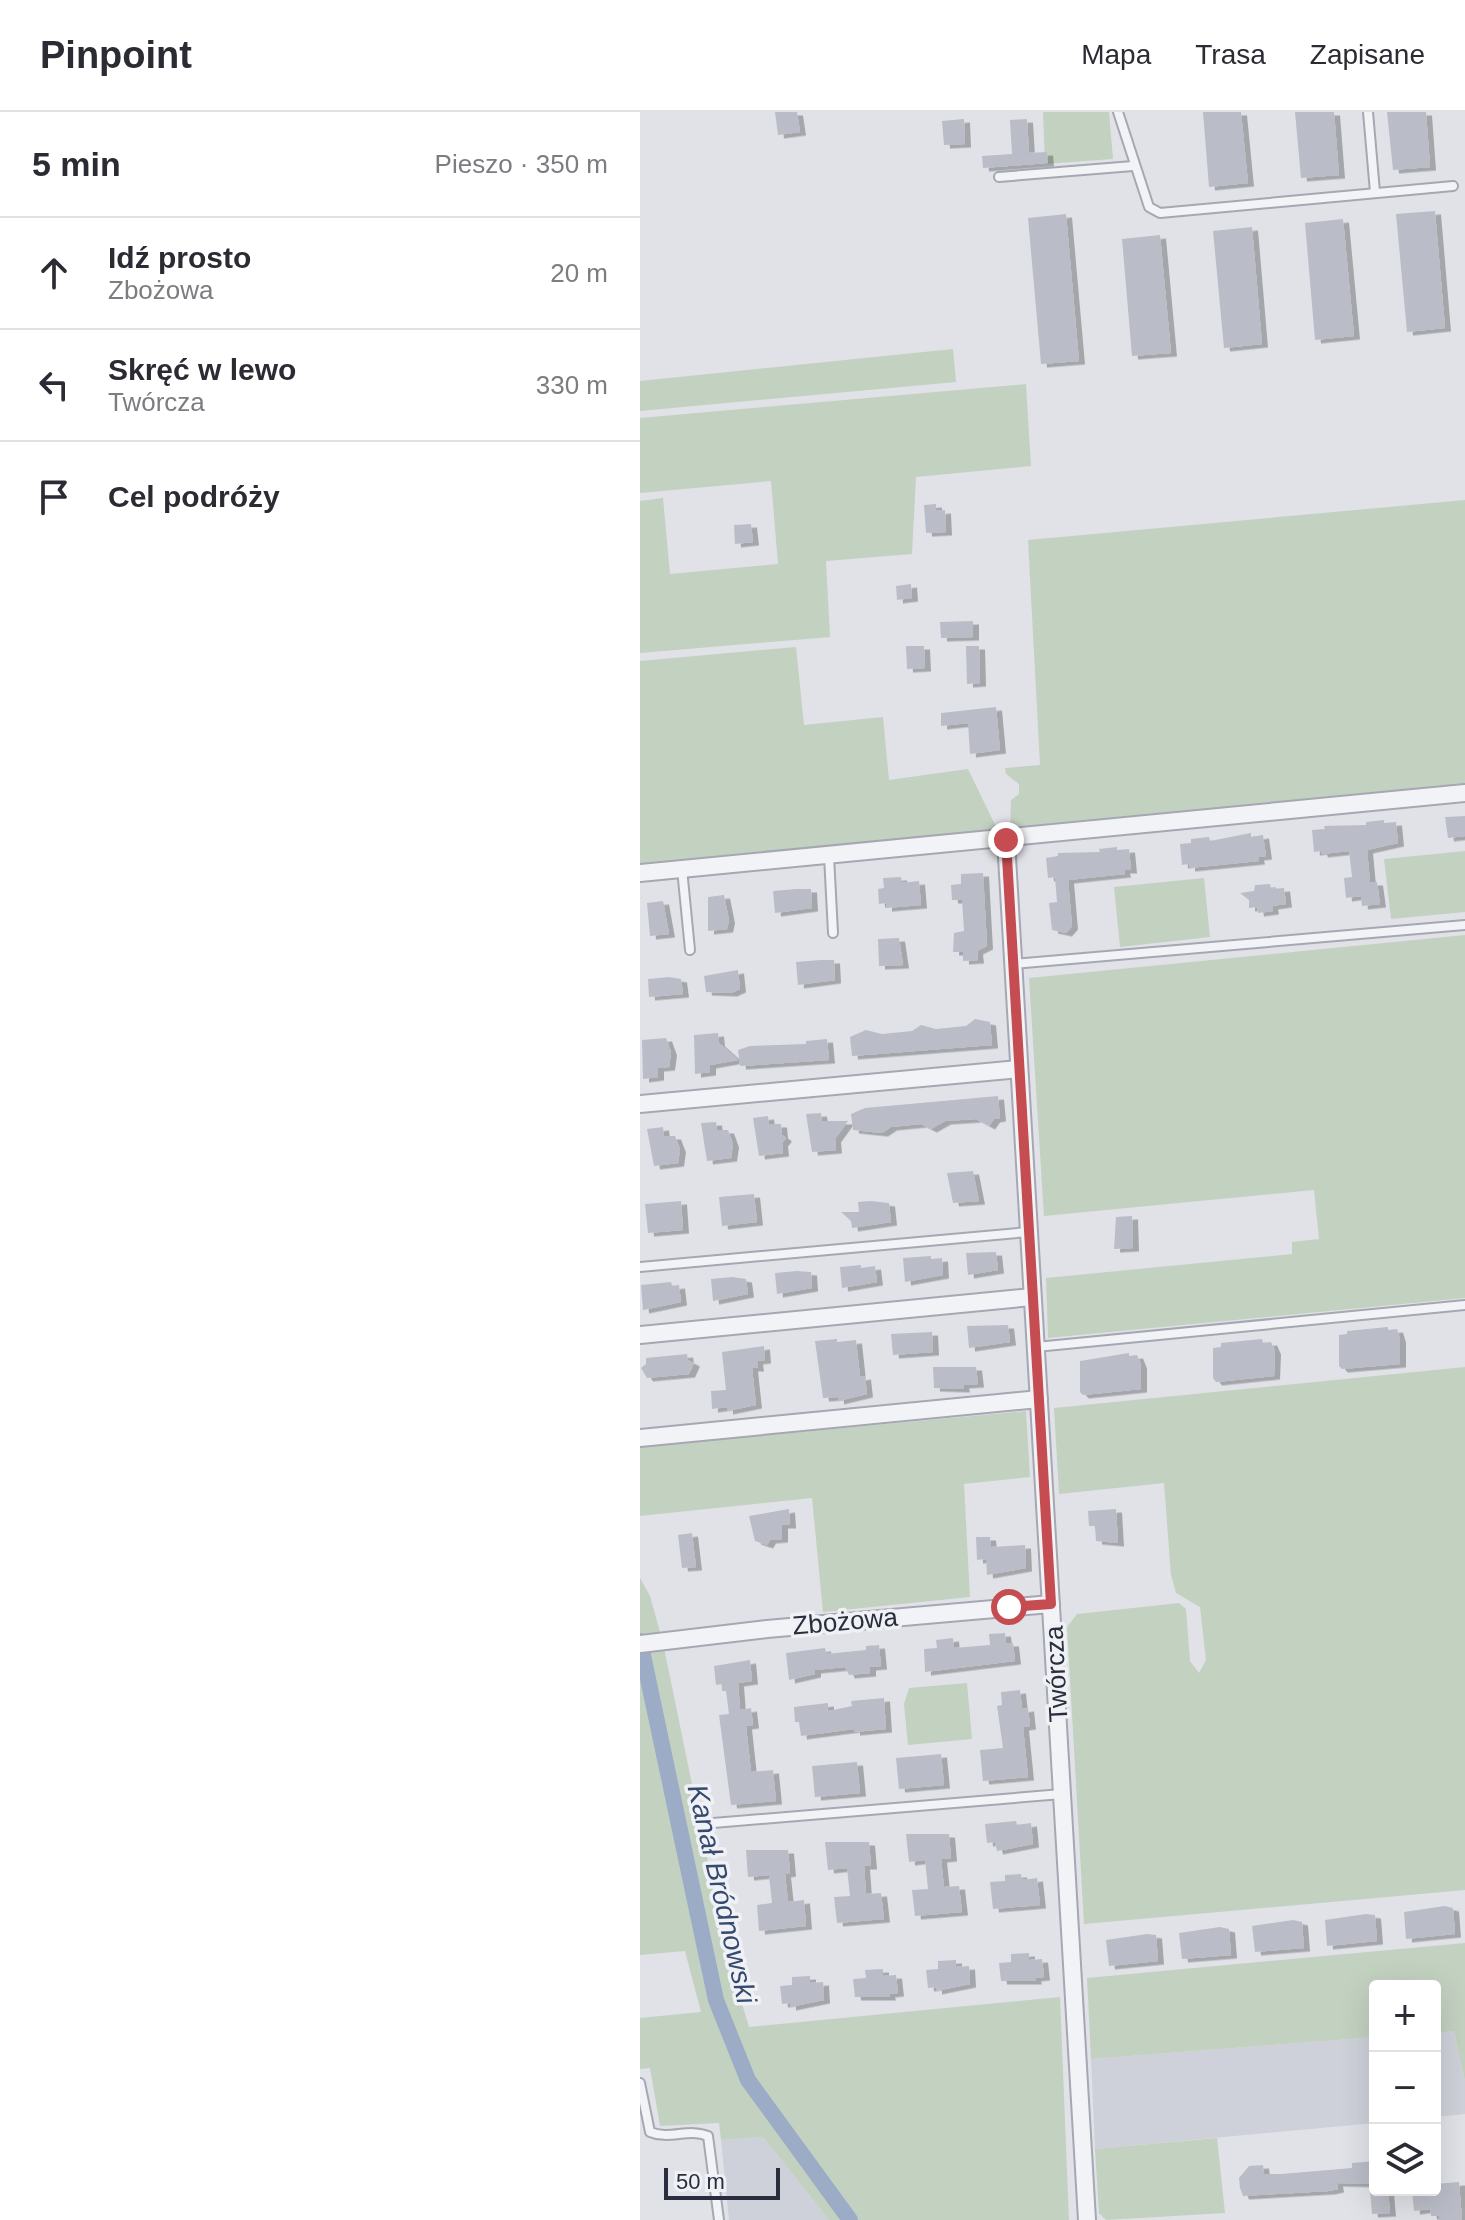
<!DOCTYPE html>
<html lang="pl">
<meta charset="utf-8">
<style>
body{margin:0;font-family:Helvetica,sans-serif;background:#f7f7f7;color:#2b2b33}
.controls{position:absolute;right:24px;bottom:24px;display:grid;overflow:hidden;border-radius:8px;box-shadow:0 8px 32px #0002}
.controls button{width:72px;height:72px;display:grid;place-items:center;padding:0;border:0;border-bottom:2px solid #e1e1e2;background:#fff;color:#2b2b33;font:40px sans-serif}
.scale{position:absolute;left:24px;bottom:20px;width:116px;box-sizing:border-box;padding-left:8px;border:4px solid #292e3e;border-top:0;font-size:22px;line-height:28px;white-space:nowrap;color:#292e3e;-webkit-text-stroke:6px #eff1f5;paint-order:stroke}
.stop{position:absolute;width:24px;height:24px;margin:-18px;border:6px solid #c54c50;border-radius:50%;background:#fff}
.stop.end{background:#c54c50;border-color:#fff;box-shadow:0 2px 8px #0008}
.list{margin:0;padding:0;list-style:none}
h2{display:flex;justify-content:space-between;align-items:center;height:104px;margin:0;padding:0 32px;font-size:34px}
h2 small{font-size:26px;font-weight:400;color:#7c7c81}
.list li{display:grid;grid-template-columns:52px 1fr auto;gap:24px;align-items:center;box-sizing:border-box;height:112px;padding:0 32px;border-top:2px solid #e1e1e2}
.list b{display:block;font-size:30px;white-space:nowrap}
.list p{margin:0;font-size:26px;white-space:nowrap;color:#7c7c81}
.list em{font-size:26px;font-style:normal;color:#7c7c81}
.icon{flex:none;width:44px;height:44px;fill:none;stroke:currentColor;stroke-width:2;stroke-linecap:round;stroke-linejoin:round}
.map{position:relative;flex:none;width:825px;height:2108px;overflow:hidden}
header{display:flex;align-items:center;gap:48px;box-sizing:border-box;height:112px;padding:0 40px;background:#fff;border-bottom:2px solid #e1e1e2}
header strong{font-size:38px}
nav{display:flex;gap:44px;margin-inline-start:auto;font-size:28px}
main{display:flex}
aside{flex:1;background:#fff}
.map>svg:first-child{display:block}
.built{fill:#ced1d9}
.green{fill:#c3d1c1}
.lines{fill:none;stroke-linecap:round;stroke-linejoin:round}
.canal{stroke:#9dacc6;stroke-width:16}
.building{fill:#babdc7;filter:url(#shadow)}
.service-casing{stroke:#a5a8b2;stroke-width:12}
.minor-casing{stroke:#a5a8b2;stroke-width:20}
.service{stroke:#f2f3f6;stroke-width:8}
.minor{stroke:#f2f3f6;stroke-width:16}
.route{stroke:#c54c50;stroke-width:10}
.labels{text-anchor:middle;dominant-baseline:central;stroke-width:7;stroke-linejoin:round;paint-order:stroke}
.street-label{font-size:26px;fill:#292e3e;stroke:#eff1f5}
.water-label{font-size:28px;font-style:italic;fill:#36496f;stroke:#eff1f5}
</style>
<header>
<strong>Pinpoint</strong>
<nav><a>Mapa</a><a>Trasa</a><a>Zapisane</a></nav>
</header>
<main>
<aside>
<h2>5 min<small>Pieszo · 350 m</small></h2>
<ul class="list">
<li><svg class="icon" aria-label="ahead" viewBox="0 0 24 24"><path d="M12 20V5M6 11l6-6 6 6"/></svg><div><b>Idź prosto</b><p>Zbożowa</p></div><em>20 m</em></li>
<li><svg class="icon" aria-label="left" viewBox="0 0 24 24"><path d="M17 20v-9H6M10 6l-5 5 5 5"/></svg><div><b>Skręć w lewo</b><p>Twórcza</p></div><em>330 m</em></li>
<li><svg class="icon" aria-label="arrive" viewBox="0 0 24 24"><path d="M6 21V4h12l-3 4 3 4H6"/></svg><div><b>Cel podróży</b></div></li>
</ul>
</aside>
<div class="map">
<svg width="825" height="2108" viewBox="0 0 825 2108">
<defs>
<filter id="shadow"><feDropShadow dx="6" dy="3.5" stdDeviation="0" flood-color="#0004"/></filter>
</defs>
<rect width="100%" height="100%" fill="#e0e2e8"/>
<!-- built -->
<g class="built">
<polygon points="814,1919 825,1969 825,2002 795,2005 795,1921"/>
<polygon points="735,1925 735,2011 455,2037 451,1947"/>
<polygon points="123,2025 189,2108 89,2108 81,2028"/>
</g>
<!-- green -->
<g class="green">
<polygon points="403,0 469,0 473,47 405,52"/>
<polygon points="313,237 316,270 0,299 0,269"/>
<polygon points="386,272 391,354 276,365 272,442 186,449 190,525 0,541 0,389 23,386 30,462 138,452 131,369 0,381 0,306"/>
<polygon points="825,388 825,674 370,720 371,688 379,682 379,672 366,662 365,656 400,653 388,428"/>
<polygon points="156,535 164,613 243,605 249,668 328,657 359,721 0,756 0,549"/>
<polygon points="825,739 825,800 751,807 744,747"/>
<polygon points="564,766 570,825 480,835 474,775"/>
<polygon points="825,823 825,1186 408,1226 406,1166 652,1142 652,1130 679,1127 674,1078 404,1104 389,866"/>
<polygon points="825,1255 825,1778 444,1812 427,1515 437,1502 539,1491 546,1497 550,1549 559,1561 566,1548 560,1495 536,1481 531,1463 524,1371 419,1382 414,1296"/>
<polygon points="386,1299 390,1365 324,1372 330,1485 183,1500 172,1386 0,1404 0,1335"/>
<polygon points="0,1466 10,1484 20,1520 0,1525"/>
<polygon points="24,1536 87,1842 109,1915 420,1885 429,2108 189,2108 123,2025 81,2028 79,2011 20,2014 10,1956 0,1957 0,1906 61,1900 45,1839 0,1843 0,1540"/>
<polygon points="327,1571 332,1627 268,1633 264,1592 269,1576"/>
<polygon points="825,1831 825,1969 814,1919 795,1921 795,1874 735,1874 735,1925 451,1947 447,1866"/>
<polygon points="577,2026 585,2101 466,2108 459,2101 455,2037"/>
</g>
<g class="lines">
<!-- canal -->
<polyline class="canal" points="0,1529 76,1888 108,1968 210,2108"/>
</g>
<!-- building -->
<g class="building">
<polygon points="135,0 157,0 160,20 138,23"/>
<polygon points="563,0 601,0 608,71 569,75"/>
<polygon points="655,0 694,0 699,63 661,66"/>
<polygon points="747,0 786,0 790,55 753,58"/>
<polygon points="324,7 325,32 304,33 302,9"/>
<polygon points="387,7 389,41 407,40 408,51 343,56 342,44 372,42 370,8"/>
<polygon points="795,99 805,216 767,220 756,102"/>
<polygon points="426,102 439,249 401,252 388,106"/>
<polygon points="703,107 714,224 675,228 665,111"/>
<polygon points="612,115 622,232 584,236 573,119"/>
<polygon points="520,123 531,241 492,244 482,127"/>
<polygon points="296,392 296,399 305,398 306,420 286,421 284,393"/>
<polygon points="111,412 113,430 95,432 94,413"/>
<polygon points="271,472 272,486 257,488 256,474"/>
<polygon points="333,509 333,525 301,526 300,510"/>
<polygon points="266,534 284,534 285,556 267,557"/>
<polygon points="326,534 339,534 340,571 327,572"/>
<polygon points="356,595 360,638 330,642 328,611 301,614 301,601"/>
<polygon points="825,704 825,724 808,726 805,705"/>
<polygon points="744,708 744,711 756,710 758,731 727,738 730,770 737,770 740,792 722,794 721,784 706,786 704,766 712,765 709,739 682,742 681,739 674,740 672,718 685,717 684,714 726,713 726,710"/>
<polygon points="611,721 611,725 623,723 626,744 618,745 619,749 549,756 549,752 542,753 540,732 551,731 551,727 569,725 570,729"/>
<polygon points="477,735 477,738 489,737 491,758 484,758 485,762 428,768 432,814 426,821 412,818 409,791 417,790 415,765 408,766 406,746 418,744 418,741 460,740 459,737"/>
<polygon points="343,761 347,834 337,839 338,848 323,849 323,840 313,840 314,821 324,819 322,788 312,788 311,773 321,772 321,762"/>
<polygon points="261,765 262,771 279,769 281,793 246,796 246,791 239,792 238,777 244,776 243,766"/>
<polygon points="630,772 631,777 644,776 646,792 632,794 633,799 618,801 617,795 609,796 609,788 600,781 614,779 615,773"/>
<polygon points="157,777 171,777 172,796 135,801 133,779"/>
<polygon points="84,783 89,808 87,817 68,819 68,785"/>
<polygon points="23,789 29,822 10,824 7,791"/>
<polygon points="259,826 263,853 239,854 238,827"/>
<polygon points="180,848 194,848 195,868 158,873 156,850"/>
<polygon points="98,858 100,877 91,881 66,880 64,864"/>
<polygon points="29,865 41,867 43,882 9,885 8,867"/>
<polygon points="335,907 350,910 352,933 212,944 210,925 226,918 242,922 272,919 281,913 296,917 326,914"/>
<polygon points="78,921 79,931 98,948 70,953 70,960 55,962 54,923"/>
<polygon points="26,926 31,940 29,955 18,956 18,965 3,967 2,928"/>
<polygon points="187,927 189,948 100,954 98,938 110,934 166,932 166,929"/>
<polygon points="358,984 360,1006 354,1007 349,1014 336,1007 305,1009 291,1017 281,1012 251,1015 242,1021 213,1018 211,1002 225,996"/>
<polygon points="181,1001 182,1009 208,1009 195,1027 196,1038 172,1040 166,1002"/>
<polygon points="128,1004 129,1012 141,1012 142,1023 146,1026 142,1031 143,1041 119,1044 113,1006"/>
<polygon points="76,1010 77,1018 88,1018 93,1032 91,1046 67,1049 61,1011"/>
<polygon points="23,1015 24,1024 35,1024 40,1037 38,1051 14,1054 7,1017"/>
<polygon points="333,1059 339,1089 313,1091 307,1061"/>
<polygon points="114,1082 117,1110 82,1114 79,1085"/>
<polygon points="41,1089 43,1118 8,1121 5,1092"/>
<polygon points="230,1089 249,1091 251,1110 212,1116 211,1109 201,1100 219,1100 218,1090"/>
<polygon points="492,1104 493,1136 474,1137 476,1105"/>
<polygon points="356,1140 358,1158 328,1163 326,1141"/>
<polygon points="291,1144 291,1147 302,1146 303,1163 265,1170 263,1146"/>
<polygon points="221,1153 221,1156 235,1154 237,1170 202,1176 200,1155"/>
<polygon points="157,1159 171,1160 172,1176 137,1182 135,1161"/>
<polygon points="92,1165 106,1167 108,1182 73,1189 71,1167"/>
<polygon points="31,1170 32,1174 39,1173 41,1190 3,1198 1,1173"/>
<polygon points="368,1213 370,1230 329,1236 327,1214"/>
<polygon points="748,1215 748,1218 757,1217 760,1227 760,1252 702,1257 699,1254 699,1223 707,1222 707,1219"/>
<polygon points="292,1220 293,1240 253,1243 251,1222"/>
<polygon points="197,1227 197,1230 216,1228 220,1265 225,1264 227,1282 198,1289 198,1285 183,1286 175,1229"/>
<polygon points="622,1227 623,1231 631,1230 635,1239 634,1264 576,1270 573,1266 573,1236 581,1235 581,1231"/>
<polygon points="124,1234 125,1248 117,1249 118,1256 112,1256 116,1293 87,1299 87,1295 72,1297 71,1279 86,1278 82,1240"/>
<polygon points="489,1241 489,1244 497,1243 501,1253 501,1277 443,1283 440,1280 440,1249"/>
<polygon points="47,1242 48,1248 54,1251 49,1262 7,1266 1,1256 6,1252 6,1246"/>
<polygon points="293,1255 336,1255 338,1272 323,1273 324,1277 294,1276"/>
<polygon points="149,1397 150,1413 142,1413 142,1427 130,1428 127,1433 115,1429 109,1404"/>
<polygon points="476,1397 478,1431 456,1429 455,1414 449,1414 448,1399"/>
<polygon points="52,1421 56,1455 42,1456 38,1423"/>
<polygon points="336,1425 350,1425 351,1435 385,1433 386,1456 347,1463 346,1447 337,1448"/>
<polygon points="365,1521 366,1531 373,1531 375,1549 285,1560 284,1537 297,1536 296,1528 313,1526 314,1536 350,1533 349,1522"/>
<polygon points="239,1533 241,1554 230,1555 230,1561 209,1563 205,1555 175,1558 175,1562 149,1568 146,1541 185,1536 186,1542 226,1538 226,1534"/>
<polygon points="110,1548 112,1569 98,1571 100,1598 111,1596 113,1613 106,1614 111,1660 133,1658 136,1689 91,1693 79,1603 89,1602 86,1579 82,1579 82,1572 76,1573 74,1554"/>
<polygon points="380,1578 382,1597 388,1596 390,1614 383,1615 388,1665 343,1669 340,1638 363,1636 357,1594 362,1593 361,1580"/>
<polygon points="244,1586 246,1617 214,1620 214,1617 161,1624 159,1610 155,1610 154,1595 188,1591 188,1599 212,1594 211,1589"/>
<polygon points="301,1642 304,1673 259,1677 256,1646"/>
<polygon points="217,1650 220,1681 175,1685 172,1654"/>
<polygon points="376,1709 377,1713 391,1711 393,1732 357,1739 355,1730 347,1731 345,1712"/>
<polygon points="266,1722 309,1722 311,1746 301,1747 304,1775 319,1774 322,1800 275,1804 272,1778 288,1777 285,1748 269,1750"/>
<polygon points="185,1730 229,1730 231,1754 224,1754 226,1782 241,1781 244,1807 197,1811 194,1785 210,1784 207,1756 188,1758"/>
<polygon points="106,1738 148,1738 150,1761 145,1762 148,1790 164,1788 166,1814 119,1819 117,1793 132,1791 129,1763 108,1765"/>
<polygon points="381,1762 382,1768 397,1766 400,1793 353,1797 350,1770 365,1769 365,1763"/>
<polygon points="805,1794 813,1796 815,1822 766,1827 764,1800"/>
<polygon points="726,1802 735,1803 737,1829 687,1834 685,1808"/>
<polygon points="653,1808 662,1810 664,1836 615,1840 612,1814"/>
<polygon points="580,1815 589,1817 591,1843 542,1847 539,1821"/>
<polygon points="507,1822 516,1823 518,1849 469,1854 466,1828"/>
<polygon points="389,1841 389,1848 402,1847 404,1865 395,1866 396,1869 361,1869 359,1851 371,1850 371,1842"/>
<polygon points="316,1848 316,1855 329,1854 330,1872 296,1879 296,1875 288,1876 286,1858 298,1857 298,1849"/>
<polygon points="243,1857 243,1864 256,1863 258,1881 249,1882 250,1885 215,1885 213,1867 226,1866 225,1858"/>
<polygon points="170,1864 170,1871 183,1870 184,1888 150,1895 150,1891 142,1892 140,1874 152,1873 152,1865"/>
<polygon points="735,2049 735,2072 697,2071 698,2077 689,2079 603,2084 600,2076 599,2066 609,2054 623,2053 624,2062 641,2062 712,2056 712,2051"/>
<polygon points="819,2070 822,2108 799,2108 799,2104 791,2104 790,2097 774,2099 772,2078 795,2078 795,2072"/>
<polygon points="730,2078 748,2078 750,2101 732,2102"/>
</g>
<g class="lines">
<defs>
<g id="service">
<polyline points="478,0 509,95 520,101 813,74"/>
<polyline points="728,0 735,80"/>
<polyline points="359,65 493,54"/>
<polyline points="189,744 193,821"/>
<polyline points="42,757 50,838"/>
<polyline points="373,852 825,813"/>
<polyline points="0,1155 388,1120"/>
<polyline points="396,1235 825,1193"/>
<polyline points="73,1711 422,1682"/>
<path d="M0 1971 10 2020C29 2028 49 2016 68 2024L79 2108"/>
</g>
<g id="minor">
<polyline points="366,728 447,2108"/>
<polyline points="0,761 825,681"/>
<polyline points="0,992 379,957"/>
<polyline points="0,1223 392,1185"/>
<polyline points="0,1326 399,1287"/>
<polyline points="0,1532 127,1517 411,1492"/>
</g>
</defs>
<!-- service casing -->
<use href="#service" class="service-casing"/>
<!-- minor casing -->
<use href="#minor" class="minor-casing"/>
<!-- service -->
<use href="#service" class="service"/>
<!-- minor -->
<use href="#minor" class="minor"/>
</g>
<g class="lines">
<!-- route -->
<polyline class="route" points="366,728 411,1492 369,1495"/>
</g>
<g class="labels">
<!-- street labels -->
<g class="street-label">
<text transform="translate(205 1509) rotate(-5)">Zbożowa</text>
<text transform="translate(416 1562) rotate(-93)">Twórcza</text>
</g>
<!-- water labels -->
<g class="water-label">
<text transform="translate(82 1782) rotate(77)">Kanał Bródnowski</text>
</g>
</g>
</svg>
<div class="controls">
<button>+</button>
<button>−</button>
<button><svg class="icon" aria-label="layers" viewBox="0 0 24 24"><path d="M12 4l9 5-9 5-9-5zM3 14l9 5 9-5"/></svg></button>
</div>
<div class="scale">50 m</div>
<div class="stop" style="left:369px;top:1495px"></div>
<div class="stop end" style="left:366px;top:728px"></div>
</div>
</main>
